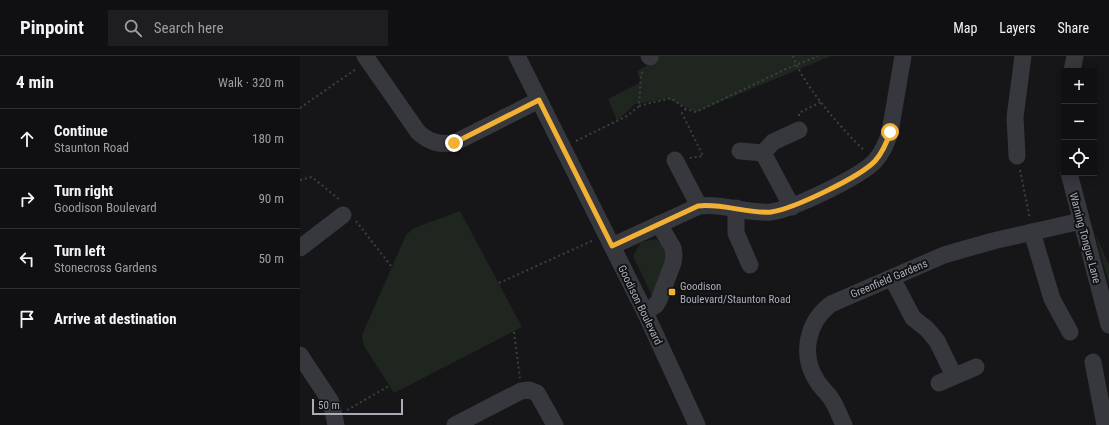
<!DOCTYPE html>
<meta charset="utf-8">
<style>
body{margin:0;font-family:"Roboto Condensed",sans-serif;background:#1e1e20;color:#f1f3f6}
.controls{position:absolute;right:12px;top:12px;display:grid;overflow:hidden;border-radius:0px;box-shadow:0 2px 10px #0003}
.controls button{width:36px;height:36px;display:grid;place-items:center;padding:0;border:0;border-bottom:1px solid #303032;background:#101012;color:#f1f3f6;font:20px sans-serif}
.scale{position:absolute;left:12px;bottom:10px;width:91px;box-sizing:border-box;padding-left:4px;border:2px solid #a8adb8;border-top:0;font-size:11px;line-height:14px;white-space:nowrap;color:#a8adb8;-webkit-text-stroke:3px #111113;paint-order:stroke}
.stop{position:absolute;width:12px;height:12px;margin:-9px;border:3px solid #f2b134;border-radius:50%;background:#fff}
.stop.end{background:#f2b134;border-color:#fff;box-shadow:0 1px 4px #0008}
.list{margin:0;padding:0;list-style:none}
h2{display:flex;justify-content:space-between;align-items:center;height:52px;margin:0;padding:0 16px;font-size:17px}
h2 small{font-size:13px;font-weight:400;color:#9c9d9f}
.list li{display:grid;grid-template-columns:26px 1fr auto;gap:12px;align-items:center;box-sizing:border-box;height:60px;padding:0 16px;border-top:1px solid #303032}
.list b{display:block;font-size:15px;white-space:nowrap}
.list p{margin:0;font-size:13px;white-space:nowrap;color:#9c9d9f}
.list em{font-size:13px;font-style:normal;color:#9c9d9f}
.icon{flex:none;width:22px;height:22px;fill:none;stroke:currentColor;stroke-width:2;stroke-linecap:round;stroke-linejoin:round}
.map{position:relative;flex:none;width:809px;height:369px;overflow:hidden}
header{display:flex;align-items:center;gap:24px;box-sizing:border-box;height:56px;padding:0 20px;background:#101012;border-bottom:1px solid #303032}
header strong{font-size:19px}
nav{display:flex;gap:22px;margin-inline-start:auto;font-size:14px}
.search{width:280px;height:36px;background:#1e1e20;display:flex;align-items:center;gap:10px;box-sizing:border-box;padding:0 14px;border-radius:0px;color:#9c9d9f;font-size:15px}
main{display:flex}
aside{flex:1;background:#101012}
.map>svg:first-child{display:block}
.green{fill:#1e261f}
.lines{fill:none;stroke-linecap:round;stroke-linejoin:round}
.path{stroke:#3d3f44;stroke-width:2;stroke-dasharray:2 3;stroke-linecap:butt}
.minor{stroke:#37383d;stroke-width:17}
.route{stroke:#f2b134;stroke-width:5}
.poi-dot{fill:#f2b134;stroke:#111113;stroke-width:1.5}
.labels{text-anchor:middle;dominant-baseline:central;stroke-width:4;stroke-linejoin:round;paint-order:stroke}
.street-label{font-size:11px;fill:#a8adb8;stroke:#111113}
.poi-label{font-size:11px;fill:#a8adb8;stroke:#111113;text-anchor:start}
</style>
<header>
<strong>Pinpoint</strong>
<div class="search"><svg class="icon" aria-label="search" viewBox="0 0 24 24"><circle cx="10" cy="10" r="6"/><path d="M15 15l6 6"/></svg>Search here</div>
<nav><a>Map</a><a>Layers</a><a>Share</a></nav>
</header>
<main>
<aside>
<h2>4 min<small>Walk · 320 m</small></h2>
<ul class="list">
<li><svg class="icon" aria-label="ahead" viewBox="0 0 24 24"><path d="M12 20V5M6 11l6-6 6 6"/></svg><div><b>Continue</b><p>Staunton Road</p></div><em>180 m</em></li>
<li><svg class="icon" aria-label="right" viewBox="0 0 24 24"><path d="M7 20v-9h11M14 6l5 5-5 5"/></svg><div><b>Turn right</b><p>Goodison Boulevard</p></div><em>90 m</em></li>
<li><svg class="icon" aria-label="left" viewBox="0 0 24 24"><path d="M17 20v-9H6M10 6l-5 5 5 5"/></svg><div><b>Turn left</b><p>Stonecross Gardens</p></div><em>50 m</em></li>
<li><svg class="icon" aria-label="arrive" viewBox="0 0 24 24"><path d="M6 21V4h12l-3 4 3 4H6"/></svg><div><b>Arrive at destination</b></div></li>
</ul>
</aside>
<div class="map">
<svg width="809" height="369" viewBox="0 0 809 369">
<rect width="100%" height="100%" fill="#161618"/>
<!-- green -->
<g class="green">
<polygon points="357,0 531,0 396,56 368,43 335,48 317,65 308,43 341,26 337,15 357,4"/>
<polygon points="160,155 222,271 94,337 64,290 62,279 106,179 114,172"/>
<polygon points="795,178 809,208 809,228"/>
<polygon points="356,183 367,193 367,204 353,242 333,200 341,186"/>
</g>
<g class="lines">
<!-- path -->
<g class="path">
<path d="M493 0C502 28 543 75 565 95"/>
<polyline points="339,50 371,42 386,53 396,56 486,13 518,0"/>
<polyline points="0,52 56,13"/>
<polyline points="386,53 382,57 403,100 390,102"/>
<polyline points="499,60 499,57 521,46"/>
<polyline points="276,85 327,60 339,50 341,18 344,14"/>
<polyline points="720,114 730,163"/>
<polyline points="0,124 12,121 41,145"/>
<polyline points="56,165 91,210"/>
<polyline points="199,227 294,184"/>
<polyline points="214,276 220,322"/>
<polyline points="47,354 89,330"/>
</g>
<!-- minor -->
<g class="minor">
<path d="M65 0 118 76C129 86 139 89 154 87L239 44"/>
<polyline points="217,0 345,256 397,369"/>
<polyline points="349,0 350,1"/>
<polyline points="772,15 775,0"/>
<polyline points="440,95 463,97"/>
<polyline points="717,100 715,61 723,0"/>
<polyline points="375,104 399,150"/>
<polyline points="769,117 809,269"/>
<polyline points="492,151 463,97 473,86 499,74"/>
<polyline points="436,152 436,177 450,209"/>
<polyline points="732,176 752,243 770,276"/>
<path d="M312 190 399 150C423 147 447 158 471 156 493 153 560 121 575 105 582 97 587 86 590 76L603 0"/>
<polyline points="0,192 43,159"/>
<polyline points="592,222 613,262 627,273 637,285 654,320"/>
<polyline points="345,256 356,249 359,244 373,207 374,199 373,192 359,168"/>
<polyline points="0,299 31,346 36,369"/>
<polyline points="793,306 805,369"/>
<polyline points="639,327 676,311"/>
<polyline points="155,369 221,335 229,334 237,337 255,369"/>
<path d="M544 369C540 361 537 352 532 344 528 337 521 332 517 325 500 299 507 266 531 248L644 199 693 185 781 165"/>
</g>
</g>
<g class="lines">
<!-- route -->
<path class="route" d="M154 87 239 44 312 190 398 150C423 147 447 158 471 156 493 153 560 121 575 105 582 97 587 86 590 76"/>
</g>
<!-- markers -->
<rect class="poi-dot" x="368" y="232" width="8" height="8" rx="2"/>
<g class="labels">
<!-- street labels -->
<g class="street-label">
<text transform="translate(785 182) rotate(75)">Warning Tongue Lane</text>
<text transform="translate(589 223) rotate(-23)">Greenfield Gardens</text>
<text transform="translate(340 249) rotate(64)">Goodison Boulevard</text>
</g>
<!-- poi labels -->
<g class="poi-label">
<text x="380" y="230">Goodison<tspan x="380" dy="13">Boulevard/Staunton Road</tspan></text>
</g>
</g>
</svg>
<div class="controls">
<button>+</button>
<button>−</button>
<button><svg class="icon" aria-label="locate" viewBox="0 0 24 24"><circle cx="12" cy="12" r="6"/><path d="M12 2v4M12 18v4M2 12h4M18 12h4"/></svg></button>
</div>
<div class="scale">50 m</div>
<div class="stop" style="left:590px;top:76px"></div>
<div class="stop end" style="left:154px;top:87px"></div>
</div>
</main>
